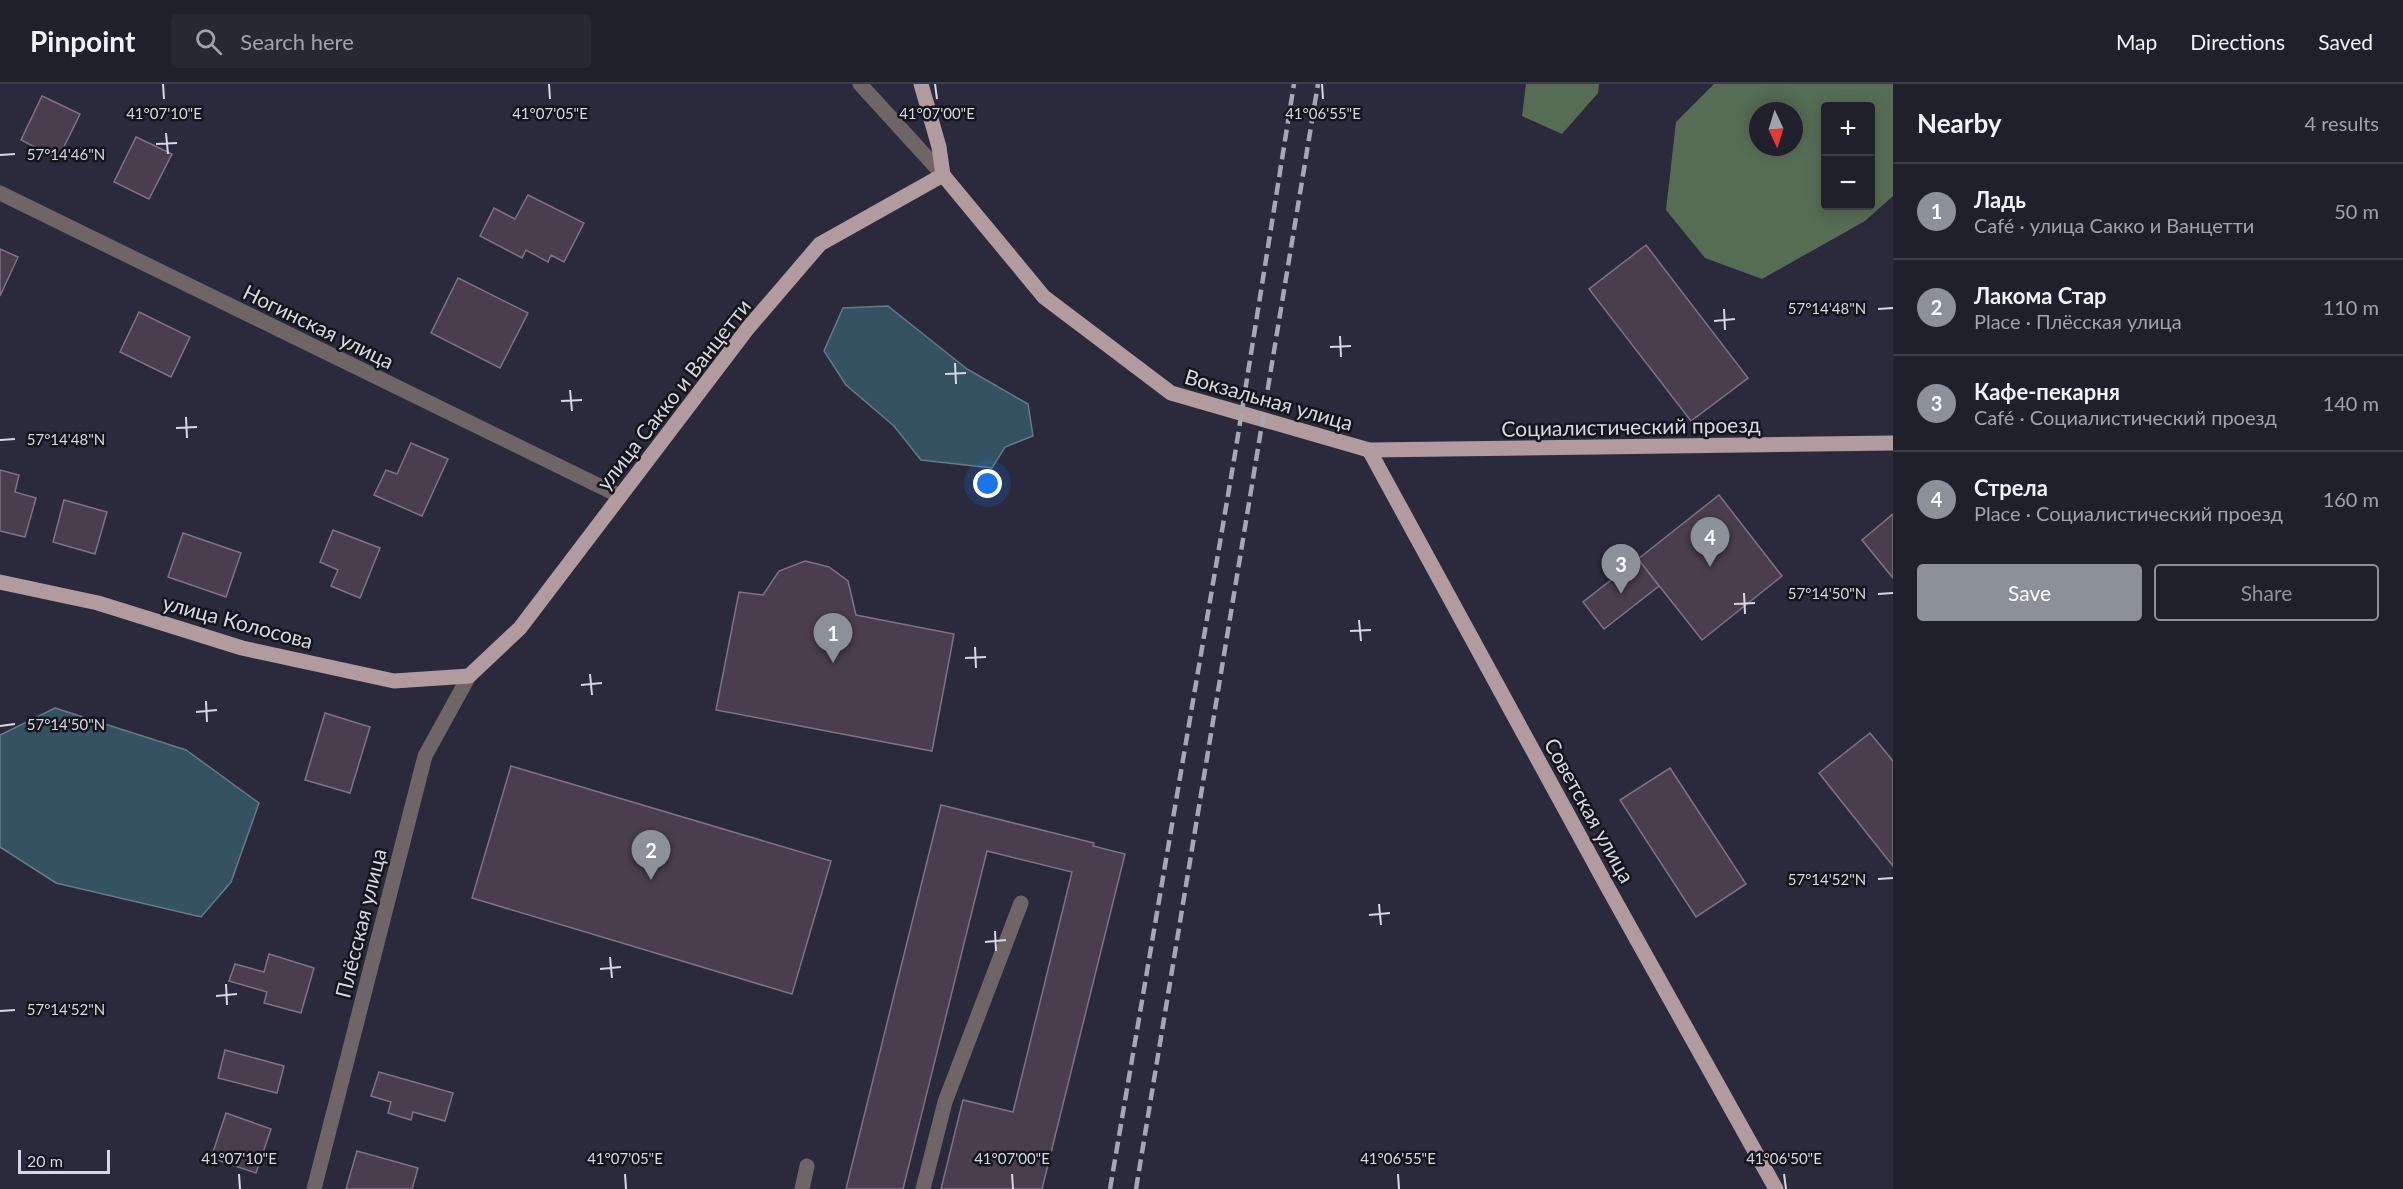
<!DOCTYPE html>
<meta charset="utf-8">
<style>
body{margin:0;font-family:Lato,sans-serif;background:#282835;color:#f1f3f6}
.controls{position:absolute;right:18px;top:18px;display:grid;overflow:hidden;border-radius:6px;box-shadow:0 3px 15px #0003}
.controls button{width:54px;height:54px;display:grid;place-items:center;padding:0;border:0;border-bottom:2px solid #3d3e49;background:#20202d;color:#f1f3f6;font:30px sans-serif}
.compass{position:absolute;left:1749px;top:18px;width:54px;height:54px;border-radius:50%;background:#20202d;box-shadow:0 3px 15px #0003;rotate:176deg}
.scale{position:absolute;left:18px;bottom:15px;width:92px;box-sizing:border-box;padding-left:6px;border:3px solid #d8d8e4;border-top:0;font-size:16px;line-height:21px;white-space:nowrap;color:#d8d8e4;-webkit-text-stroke:4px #14141c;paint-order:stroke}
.you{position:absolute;left:988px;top:400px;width:21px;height:21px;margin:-15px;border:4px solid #fff;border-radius:50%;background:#1a73e8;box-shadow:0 0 0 9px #1a73e833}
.badge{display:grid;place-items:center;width:39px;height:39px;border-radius:50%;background:#8c9099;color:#fff;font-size:20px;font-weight:700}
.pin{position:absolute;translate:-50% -50px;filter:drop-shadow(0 2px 3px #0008)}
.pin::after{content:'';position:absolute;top:32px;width:21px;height:18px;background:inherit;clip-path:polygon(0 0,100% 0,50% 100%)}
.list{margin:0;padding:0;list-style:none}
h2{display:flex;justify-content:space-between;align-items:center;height:78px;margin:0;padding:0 24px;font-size:26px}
h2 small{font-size:20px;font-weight:400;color:#a2a3aa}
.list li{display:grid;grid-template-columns:39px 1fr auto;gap:18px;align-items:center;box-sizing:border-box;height:96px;padding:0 24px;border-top:2px solid #3d3e49}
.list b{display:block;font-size:22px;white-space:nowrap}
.list p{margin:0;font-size:20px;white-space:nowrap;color:#a2a3aa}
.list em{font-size:20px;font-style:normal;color:#a2a3aa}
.actions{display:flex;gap:12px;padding:18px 24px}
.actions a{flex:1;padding:14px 0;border:2px solid #8c9099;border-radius:6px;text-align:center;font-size:21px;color:#8c9099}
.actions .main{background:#8c9099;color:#fff}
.icon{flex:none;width:33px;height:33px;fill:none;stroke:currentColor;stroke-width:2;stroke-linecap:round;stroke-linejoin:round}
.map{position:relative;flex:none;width:1893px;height:1105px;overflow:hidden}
header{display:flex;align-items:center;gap:36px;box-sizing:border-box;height:84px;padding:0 30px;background:#20202d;border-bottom:2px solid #3d3e49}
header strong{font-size:28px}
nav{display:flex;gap:33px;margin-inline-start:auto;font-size:21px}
.search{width:420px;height:54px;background:#282835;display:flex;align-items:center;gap:15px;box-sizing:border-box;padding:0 21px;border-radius:6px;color:#a2a3aa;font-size:22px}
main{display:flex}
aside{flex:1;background:#20202d}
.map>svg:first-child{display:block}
.forest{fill:#576c54;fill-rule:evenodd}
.water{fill:#355263;stroke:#667a8a;stroke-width:1.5}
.building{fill:#4a3d4e;stroke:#807285;stroke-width:1.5}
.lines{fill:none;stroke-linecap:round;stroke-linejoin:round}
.minor{stroke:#6f6466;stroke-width:15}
.major{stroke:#b19b9f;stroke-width:15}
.rail{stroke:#a6a6b4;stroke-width:4.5;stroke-dasharray:12 6;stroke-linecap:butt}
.ticks{fill:none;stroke:#d8d8e4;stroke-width:2}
.labels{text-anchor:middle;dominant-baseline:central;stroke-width:5;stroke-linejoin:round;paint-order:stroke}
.street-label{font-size:21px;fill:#d8d8e4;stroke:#14141c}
.ticks-label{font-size:15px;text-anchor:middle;fill:#d8d8e4;stroke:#14141c;stroke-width:5;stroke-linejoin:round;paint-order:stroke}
</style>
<header>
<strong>Pinpoint</strong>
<div class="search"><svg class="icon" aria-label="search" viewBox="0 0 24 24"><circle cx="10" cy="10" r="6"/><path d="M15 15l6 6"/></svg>Search here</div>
<nav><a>Map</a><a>Directions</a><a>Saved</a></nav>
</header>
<main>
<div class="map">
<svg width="1893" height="1105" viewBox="0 0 1893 1105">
<rect width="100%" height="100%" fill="#2b2a3c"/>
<!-- forest -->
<g class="forest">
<polygon points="1526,0 1599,0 1598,9 1562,50 1522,32"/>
<path d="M1714 0H1893V112L1865 137 1762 195 1705 174 1666 126 1676 38ZM1826 22H1870V122H1826ZM1758 27H1794V63H1758Z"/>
</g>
<!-- water -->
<g class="water">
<polygon points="888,222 967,285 1028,320 1033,352 1005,363 992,384 921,376 894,342 846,301 824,267 843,224"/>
<polygon points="55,624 186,666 259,719 231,798 201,833 56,799 0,763 0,651"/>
</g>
<!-- building -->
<g class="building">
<polygon points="42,12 80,30 58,75 21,56"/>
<polygon points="136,53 172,70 149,115 114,98"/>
<polygon points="528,111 584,139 564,178 551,171 548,178 526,166 522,174 480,152 494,124 515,135"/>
<polygon points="1646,161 1748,294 1691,337 1589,205"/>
<polygon points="0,165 18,173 0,212"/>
<polygon points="458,194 528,229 500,284 431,249"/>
<polygon points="139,228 190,253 171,293 120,268"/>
<polygon points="411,359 448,375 422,432 374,411 386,386 397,390"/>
<polygon points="0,386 19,391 15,408 36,414 25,453 0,447"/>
<polygon points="1719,411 1782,492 1702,556 1638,475"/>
<polygon points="64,416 107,428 95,470 53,458"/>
<polygon points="1893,430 1893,494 1862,456"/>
<polygon points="333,446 380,464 360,514 331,502 338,486 320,478"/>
<polygon points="183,449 241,469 226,513 168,493"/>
<polygon points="1638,475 1659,502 1604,545 1583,518"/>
<polygon points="805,477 829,483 848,497 856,531 954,550 932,667 716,626 739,508 763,511 779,487"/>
<polygon points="325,629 370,643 350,709 305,696"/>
<polygon points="1870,649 1893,677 1893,782 1819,689"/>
<polygon points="511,682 831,777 792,910 472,814"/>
<polygon points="1670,684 1746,800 1696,833 1620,716"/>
<polygon points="941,721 1094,759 1093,762 1125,770 1042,1105 941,1105 963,1016 1013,1028 1072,788 987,767 903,1105 846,1105"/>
<polygon points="269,870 314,884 301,929 264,919 267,908 229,897 235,880 264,888"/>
<polygon points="225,966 284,982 277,1009 218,994"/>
<polygon points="379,988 453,1009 445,1037 413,1028 411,1036 388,1029 391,1018 371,1012"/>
<polygon points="226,1029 271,1045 256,1089 211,1074"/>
<polygon points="357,1067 418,1084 412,1105 346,1105"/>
</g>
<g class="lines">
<!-- minor -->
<g class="minor">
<polyline points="860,0 943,91"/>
<polyline points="0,109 620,412"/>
<polyline points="314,1105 425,672 469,592"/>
<polyline points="802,1105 807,1082"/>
<polyline points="923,1105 945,1018 1021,819"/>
</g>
<!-- major -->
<g class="major">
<polyline points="921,0 939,63 943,91 1044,213 1171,309 1369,366 1893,359"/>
<polyline points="1369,366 1608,804 1776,1105"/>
<polyline points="0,498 98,519 242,564 394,597 469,592 520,544 748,244 820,160 943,91"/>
</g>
<!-- rail -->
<g class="rail">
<polyline points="1110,1105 1235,370 1294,0"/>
<polyline points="1136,1105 1318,0"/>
</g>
</g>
<!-- ticks -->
<path class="ticks" d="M163 0 164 15M549 0 550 15M935 0 937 15M1322 0 1323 15M166 49 168 70M156 60 177 59M0 71 15 70M1724 225 1725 246M1878 225 1893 224M1714 237 1735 235M1340 252 1341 273M1330 263 1351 262M955 279 956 300M945 290 966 289M570 306 572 327M561 317 582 316M186 333 187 354M176 344 197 343M0 356 15 355M1744 509 1745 530M1878 510 1893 509M1734 520 1755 519M1359 536 1361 557M1350 547 1371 546M975 563 976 584M965 574 986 573M590 590 592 611M581 601 602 599M206 617 207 638M196 628 217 626M0 642 15 640M1878 795 1893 794M1379 820 1381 841M1369 831 1390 829M995 847 996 867M985 858 1006 856M610 873 612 894M600 885 621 883M226 900 227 921M216 912 237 910M0 927 15 926M239 1090 240 1105M625 1090 626 1105M1012 1090 1013 1105M1398 1090 1399 1105M1784 1090 1786 1105"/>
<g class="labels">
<!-- street labels -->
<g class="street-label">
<text transform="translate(319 242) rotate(26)">Ногинская улица</text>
<text transform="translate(673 310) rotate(-52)">улица Сакко и Ванцетти</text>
<text transform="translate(1269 315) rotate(16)">Вокзальная улица</text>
<text transform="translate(1631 342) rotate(-1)">Социалистический проезд</text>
<text transform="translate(238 537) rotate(15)">улица Колосова</text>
<text transform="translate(1590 726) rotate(61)">Советская улица</text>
<text transform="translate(360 839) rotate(-76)">Плёсская улица</text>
</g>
</g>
<g class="ticks-label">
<text x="164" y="35">41°07'10"E</text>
<text x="550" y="35">41°07'05"E</text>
<text x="937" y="35">41°07'00"E</text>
<text x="1323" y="35">41°06'55"E</text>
<text x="66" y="76">57°14'46"N</text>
<text x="1827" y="230">57°14'48"N</text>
<text x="66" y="361">57°14'48"N</text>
<text x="1827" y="515">57°14'50"N</text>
<text x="66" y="646">57°14'50"N</text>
<text x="1827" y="801">57°14'52"N</text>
<text x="66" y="931">57°14'52"N</text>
<text x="239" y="1080">41°07'10"E</text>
<text x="625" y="1080">41°07'05"E</text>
<text x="1012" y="1080">41°07'00"E</text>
<text x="1398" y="1080">41°06'55"E</text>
<text x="1784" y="1080">41°06'50"E</text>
</g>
</svg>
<div class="controls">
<button>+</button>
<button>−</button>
</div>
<svg class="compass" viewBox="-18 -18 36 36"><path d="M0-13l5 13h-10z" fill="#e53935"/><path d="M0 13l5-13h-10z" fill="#a2a3aa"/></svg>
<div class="scale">20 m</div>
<div class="you"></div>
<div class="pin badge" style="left:833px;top:579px">1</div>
<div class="pin badge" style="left:651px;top:796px">2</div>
<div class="pin badge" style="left:1621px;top:510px">3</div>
<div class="pin badge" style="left:1710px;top:483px">4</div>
</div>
<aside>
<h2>Nearby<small>4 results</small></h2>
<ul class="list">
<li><span class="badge">1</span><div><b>Ладь</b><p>Café · улица Сакко и Ванцетти</p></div><em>50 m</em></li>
<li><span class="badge">2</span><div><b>Лакома Стар</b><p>Place · Плёсская улица</p></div><em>110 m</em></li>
<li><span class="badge">3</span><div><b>Кафе-пекарня</b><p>Café · Социалистический проезд</p></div><em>140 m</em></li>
<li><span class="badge">4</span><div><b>Стрела</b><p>Place · Социалистический проезд</p></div><em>160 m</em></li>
</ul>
<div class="actions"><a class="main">Save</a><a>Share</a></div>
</aside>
</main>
